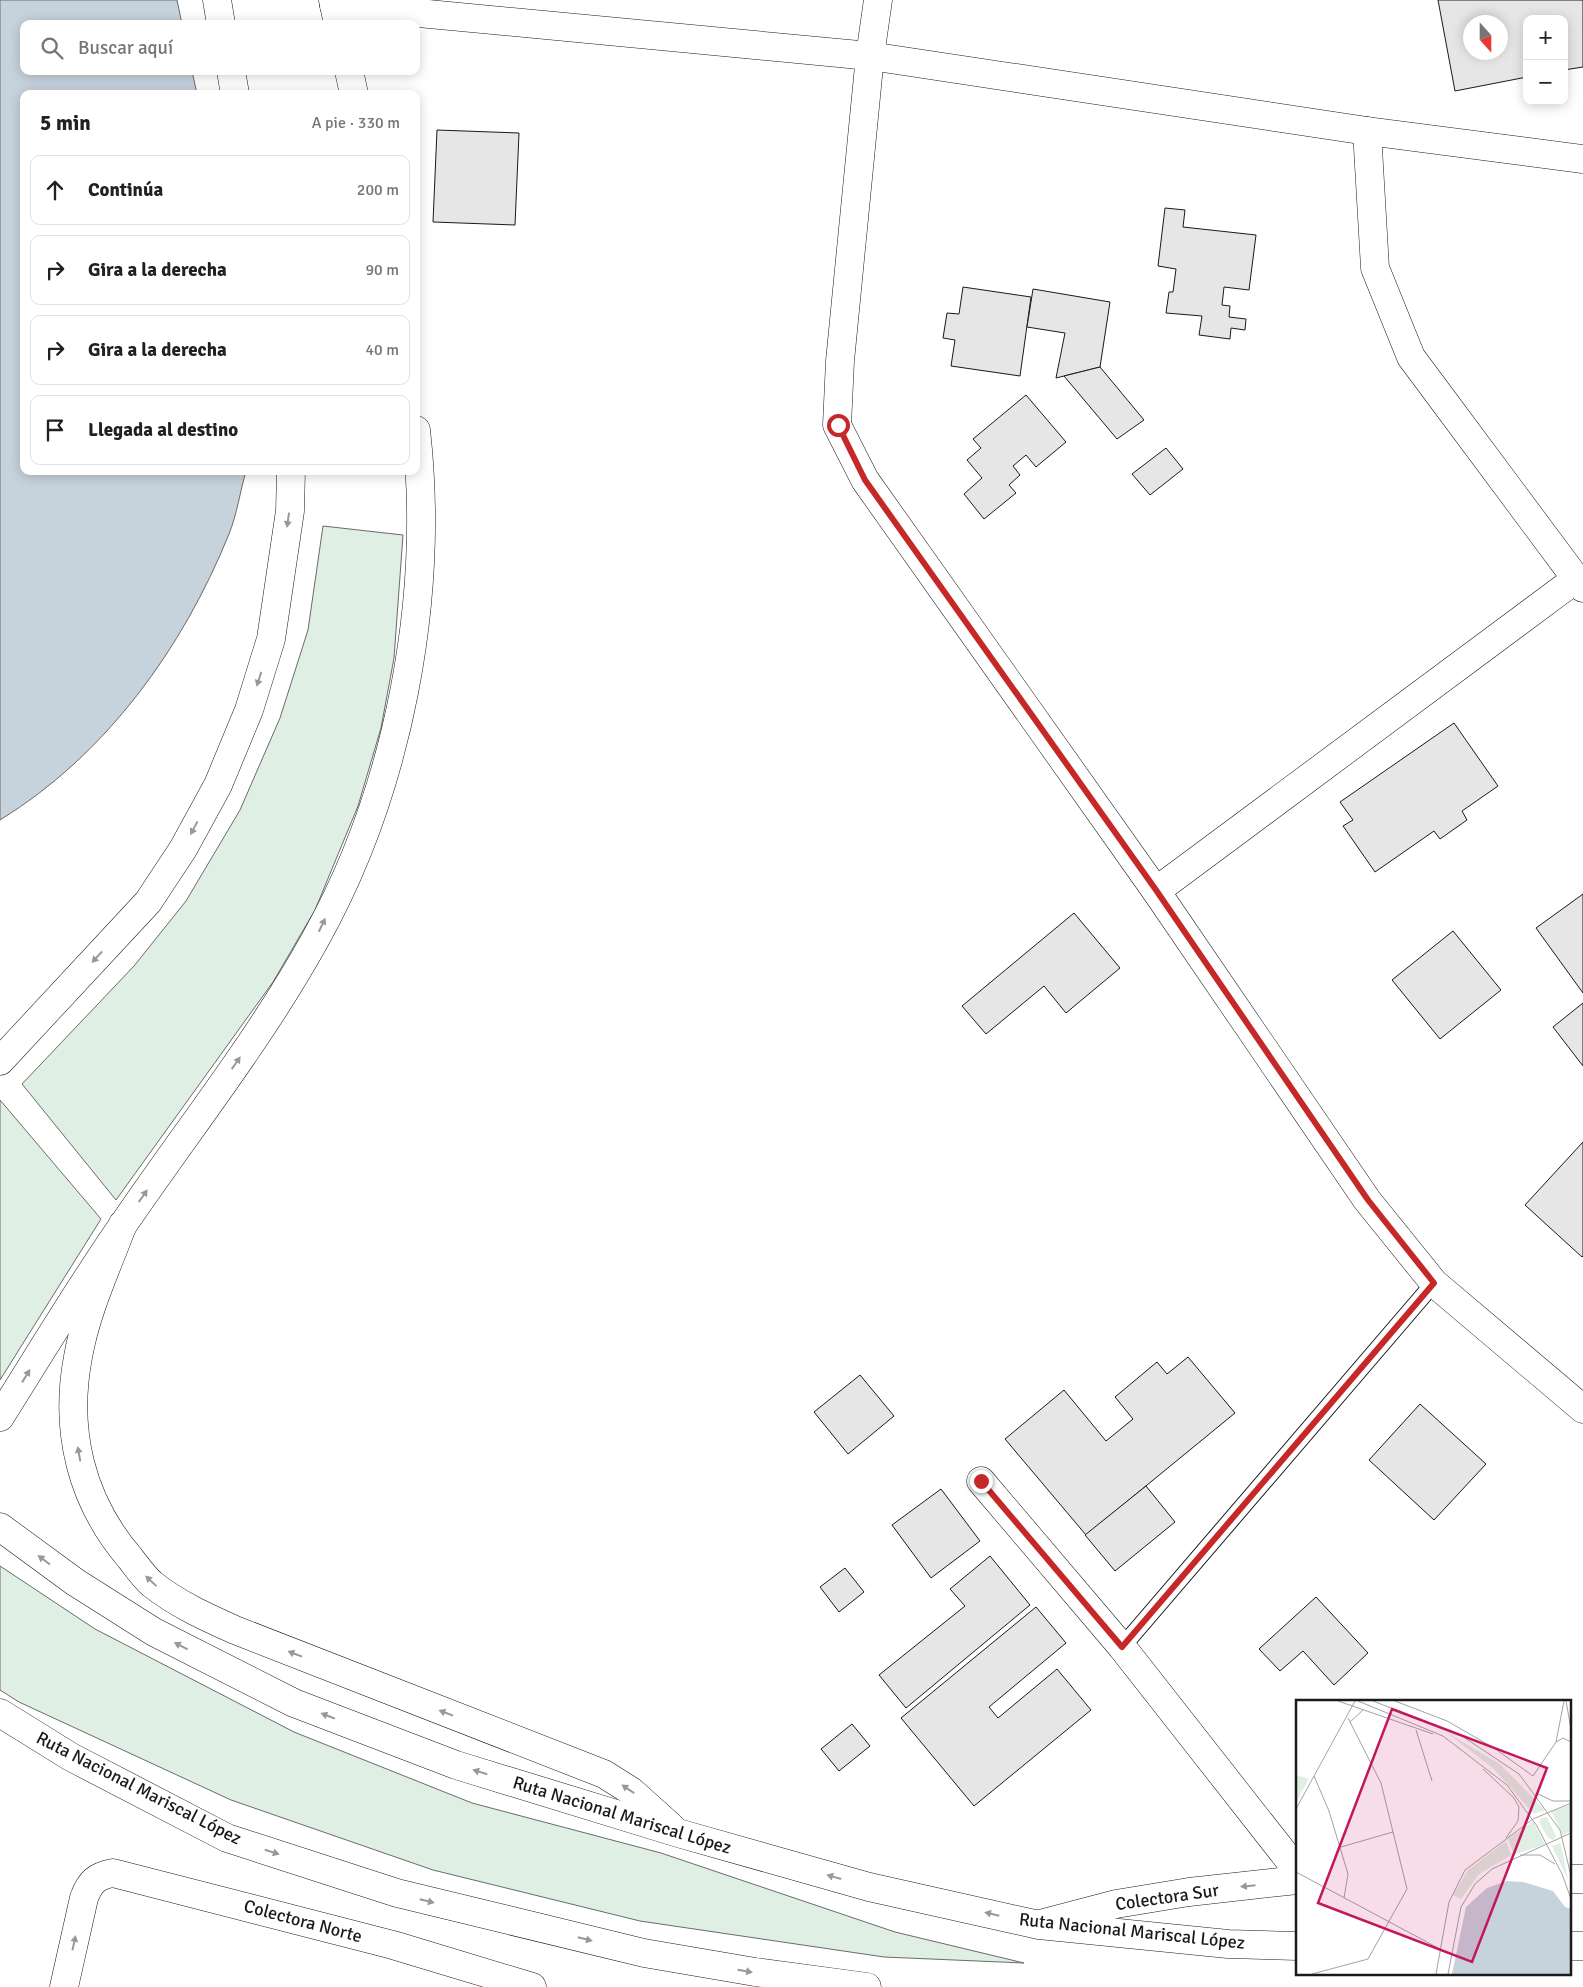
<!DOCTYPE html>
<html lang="es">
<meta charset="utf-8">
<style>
body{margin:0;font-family:Signika,sans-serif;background:#f6f6f6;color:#202124}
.controls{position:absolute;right:15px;top:15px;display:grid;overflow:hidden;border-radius:10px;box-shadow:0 2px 12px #0003}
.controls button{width:45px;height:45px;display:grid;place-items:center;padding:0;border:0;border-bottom:1px solid #e0e0e0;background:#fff;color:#202124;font:25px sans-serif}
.compass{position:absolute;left:1463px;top:15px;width:45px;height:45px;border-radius:50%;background:#fff;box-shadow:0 2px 12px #0003;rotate:159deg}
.stop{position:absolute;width:15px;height:15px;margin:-11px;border:4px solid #c62828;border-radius:50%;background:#fff}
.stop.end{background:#c62828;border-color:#fff;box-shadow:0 1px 5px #0008}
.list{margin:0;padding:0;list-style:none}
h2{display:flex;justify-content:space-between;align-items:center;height:65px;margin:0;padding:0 20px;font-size:21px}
h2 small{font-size:16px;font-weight:400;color:#757577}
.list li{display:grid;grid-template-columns:32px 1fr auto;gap:15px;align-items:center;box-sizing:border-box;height:70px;margin:0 10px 10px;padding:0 10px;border:1px solid #e0e0e0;border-radius:10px}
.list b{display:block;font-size:19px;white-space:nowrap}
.list em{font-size:16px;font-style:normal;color:#757577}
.icon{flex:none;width:28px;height:28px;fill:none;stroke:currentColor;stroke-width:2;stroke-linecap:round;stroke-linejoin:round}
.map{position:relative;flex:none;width:1583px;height:1987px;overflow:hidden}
.search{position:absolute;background:#fff;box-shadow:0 2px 12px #0003;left:20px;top:20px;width:400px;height:55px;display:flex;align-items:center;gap:12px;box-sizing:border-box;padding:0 18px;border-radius:10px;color:#757577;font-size:19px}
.panel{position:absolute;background:#fff;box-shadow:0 2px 12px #0003;left:20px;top:90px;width:400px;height:385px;border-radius:10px}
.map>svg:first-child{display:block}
.green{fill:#e0efe3;stroke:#6a6a6a}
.water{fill:#c6d2dc;stroke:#6a6a6a}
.building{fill:#e6e6e6;stroke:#1a1a1a;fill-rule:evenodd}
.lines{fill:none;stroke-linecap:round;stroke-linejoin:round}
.lane-casing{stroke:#1a1a1a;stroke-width:18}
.street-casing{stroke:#1a1a1a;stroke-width:29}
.secondary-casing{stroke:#1a1a1a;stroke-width:29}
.highway-casing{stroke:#1a1a1a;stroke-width:29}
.lane{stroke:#fff;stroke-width:16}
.street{stroke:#fff;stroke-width:28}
.secondary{stroke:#fff;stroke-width:28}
.highway{stroke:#fff;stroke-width:28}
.oneway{fill:#989898}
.route{stroke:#c62828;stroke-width:6}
.labels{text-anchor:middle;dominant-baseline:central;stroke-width:4;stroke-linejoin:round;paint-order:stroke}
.street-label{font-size:18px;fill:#1a1a1a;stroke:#fff}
.inset-road{fill:none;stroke:#a3a3a3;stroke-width:1}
.view{fill:#c2185b;fill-opacity:0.15;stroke:#c2185b;stroke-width:2.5}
.inset-edge{fill:none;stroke:#1a1a1a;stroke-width:2.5}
</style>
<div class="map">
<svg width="1583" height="1987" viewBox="0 0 1583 1987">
<rect width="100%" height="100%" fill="#fff"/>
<!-- green -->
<g class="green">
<polygon points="323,526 403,535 394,658 381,728 358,806 315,910 273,982 116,1200 22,1084 134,966 186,901 240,810 280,718 308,630"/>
<polygon points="0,1100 101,1219 0,1380"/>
<polygon points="0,1566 95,1629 294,1732 472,1803 661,1853 895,1932 1024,1963 884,1957 640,1921 433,1870 231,1800 19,1702 0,1690"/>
</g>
<!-- water -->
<path class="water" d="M0 0H177L182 24H24V71H192L197 94H24V471H246C240 492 237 514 229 534 183 648 106 755 0 820Z"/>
<!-- building -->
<g class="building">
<path d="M1438 0H1583V67L1564 70V19H1527V77L1455 91ZM1470 22H1500V52H1470Z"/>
<polygon points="437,130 519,133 515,225 433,222"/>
<polygon points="1165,208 1185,210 1183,227 1256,235 1249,290 1224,287 1222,305 1230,306 1229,317 1246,319 1245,330 1231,328 1230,339 1199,335 1202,316 1166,313 1169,292 1173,292 1176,269 1158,266"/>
<polygon points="963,287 1031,297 1020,376 951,366 955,340 943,338 947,313 959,314"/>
<polygon points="1033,289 1110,302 1100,367 1056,378 1065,333 1027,327"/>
<polygon points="1100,367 1144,420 1117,439 1064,376"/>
<polygon points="1026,395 1066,442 1036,467 1026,455 1013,466 1020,475 1009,485 1016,493 984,519 964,494 982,478 967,460 981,448 973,439"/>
<polygon points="1166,448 1183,469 1150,495 1132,474"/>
<polygon points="1454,723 1498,786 1462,811 1467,820 1440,839 1434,831 1375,872 1343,826 1353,820 1340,802"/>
<polygon points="1583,894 1583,993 1536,928"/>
<polygon points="1074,913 1120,968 1066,1013 1044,986 986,1034 962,1006"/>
<polygon points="1453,931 1501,990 1440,1039 1392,980"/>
<polygon points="1583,1003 1583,1066 1553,1027"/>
<polygon points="1583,1142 1583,1256 1582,1257 1525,1205"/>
<polygon points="1188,1357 1235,1413 1086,1535 1005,1439 1064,1390 1106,1441 1133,1419 1115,1397 1157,1362 1167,1374"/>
<polygon points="860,1375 894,1416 848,1454 814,1412"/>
<polygon points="1420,1404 1486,1464 1434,1520 1369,1460"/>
<polygon points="1146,1486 1175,1522 1115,1571 1085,1535"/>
<polygon points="941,1489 980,1541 931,1578 892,1525"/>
<polygon points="990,1556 1030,1605 906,1708 879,1675 965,1606 950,1589"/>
<polygon points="845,1568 864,1592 839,1612 820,1587"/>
<polygon points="1316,1597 1368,1653 1334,1685 1303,1651 1280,1671 1259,1649"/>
<polygon points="1036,1607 1066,1643 989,1707 998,1718 1057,1669 1091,1710 974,1806 901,1718"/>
<polygon points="852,1724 870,1746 839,1771 821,1749"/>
</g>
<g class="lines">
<defs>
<polyline id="lane" points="1122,1647 1434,1283"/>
<g id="street">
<polyline points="878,0 870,56 840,361 837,425 865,480 1156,891 1367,1200 1434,1283 1583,1409"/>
<polyline points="334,5 870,56 1367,131 1583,159"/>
<polyline points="1367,131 1375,268 1411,357 1583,588"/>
<polyline points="1156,891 1576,579"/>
<polyline points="981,1481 1122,1647 1297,1870"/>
<polyline points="1569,1879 1583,1879"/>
<polyline points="1040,1924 1116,1904 1189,1892 1297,1880"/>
<path d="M64 1987 84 1898C90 1882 96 1876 113 1873L393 1945 532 1987"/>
</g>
<g id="secondary">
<polyline points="217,0 221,24"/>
<polyline points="333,0 338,24"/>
<polyline points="231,71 235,94"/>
<polyline points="349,71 354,94"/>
<polyline points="0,1061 148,902 183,849 218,785 249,710 271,639 290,511 291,471"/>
<path d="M0 1417C41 1352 81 1285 125 1222 189 1128 261 1038 316 938 399 789 435 598 416 430"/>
</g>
<g id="highway">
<path d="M123 1224C107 1267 86 1311 78 1357 64 1431 81 1501 130 1558 137 1567 144 1577 152 1584 177 1604 206 1617 235 1630L604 1774 631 1791 671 1827"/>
<polyline points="0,1527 75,1582 154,1632 294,1703 456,1765 678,1833 869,1887 1039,1925 1228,1944 1297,1946"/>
<polyline points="0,1713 71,1757 227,1838 397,1893 644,1953 755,1972 867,1987"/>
<polyline points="1569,1946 1583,1946"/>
</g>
</defs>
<!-- lane casing -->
<use href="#lane" class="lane-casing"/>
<!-- street casing -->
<use href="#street" class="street-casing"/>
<!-- secondary casing -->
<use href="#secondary" class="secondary-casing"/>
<!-- highway casing -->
<use href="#highway" class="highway-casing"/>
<!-- lane -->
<use href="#lane" class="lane"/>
<!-- street -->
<use href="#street" class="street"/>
<!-- secondary -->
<use href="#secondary" class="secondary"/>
<!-- highway -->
<use href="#highway" class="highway"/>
</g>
<!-- one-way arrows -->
<defs><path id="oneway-solid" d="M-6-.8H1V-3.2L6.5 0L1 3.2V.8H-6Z" transform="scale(1.25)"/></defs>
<g class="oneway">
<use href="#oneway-solid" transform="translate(288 520) rotate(98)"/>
<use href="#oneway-solid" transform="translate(259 679) rotate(108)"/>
<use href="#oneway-solid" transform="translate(194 828) rotate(118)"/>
<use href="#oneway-solid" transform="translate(322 925) rotate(-65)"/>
<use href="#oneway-solid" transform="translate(97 957) rotate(133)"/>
<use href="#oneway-solid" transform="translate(236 1063) rotate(-55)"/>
<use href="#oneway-solid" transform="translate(143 1196) rotate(-55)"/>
<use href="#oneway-solid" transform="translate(26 1376) rotate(-58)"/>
<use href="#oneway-solid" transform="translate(79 1454) rotate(-100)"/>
<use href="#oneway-solid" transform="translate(44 1560) rotate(-143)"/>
<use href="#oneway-solid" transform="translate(151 1581) rotate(-137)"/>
<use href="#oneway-solid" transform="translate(181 1646) rotate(-153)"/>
<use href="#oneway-solid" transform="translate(295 1654) rotate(-159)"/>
<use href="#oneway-solid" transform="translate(446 1713) rotate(-159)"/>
<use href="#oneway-solid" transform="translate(328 1716) rotate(-159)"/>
<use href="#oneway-solid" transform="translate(480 1772) rotate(-163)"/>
<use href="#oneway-solid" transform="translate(628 1789) rotate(-146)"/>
<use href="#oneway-solid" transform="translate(272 1852) rotate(18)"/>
<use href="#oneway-solid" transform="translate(834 1877) rotate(-164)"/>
<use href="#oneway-solid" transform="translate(1248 1886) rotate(174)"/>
<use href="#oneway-solid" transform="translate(427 1901) rotate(14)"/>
<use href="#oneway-solid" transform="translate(992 1914) rotate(-167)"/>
<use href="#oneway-solid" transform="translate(585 1939) rotate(14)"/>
<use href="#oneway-solid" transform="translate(74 1943) rotate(-78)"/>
<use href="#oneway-solid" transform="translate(745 1971) rotate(10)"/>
</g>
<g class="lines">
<!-- route -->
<polyline class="route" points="838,425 865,480 1156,890 1368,1200 1434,1283 1122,1647 981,1481"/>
</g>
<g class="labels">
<!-- street labels -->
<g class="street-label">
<text transform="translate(139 1788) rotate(27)">Ruta Nacional Mariscal López</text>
<text transform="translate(622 1815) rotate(17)">Ruta Nacional Mariscal López</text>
<text transform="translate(1167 1897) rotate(-8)">Colectora Sur</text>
<text transform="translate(303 1921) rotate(15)">Colectora Norte</text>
<text transform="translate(1132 1931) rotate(6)">Ruta Nacional Mariscal López</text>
</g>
</g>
<!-- overview -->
<g transform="translate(1296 1700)">
<rect width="275" height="275" fill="#fff"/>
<path d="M150 32 204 64 249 110 238 114 198 69ZM0 75 13 79 0 102ZM275 104V130L267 136 255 111ZM251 117 260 136 258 140 252 138 243 122 245 118ZM237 121 249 144 218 155 212 139ZM210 141 215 155 183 174 165 199 157 195 172 170ZM264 143 267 154 272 180 256 146Z" fill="#e0efe3"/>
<path d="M211 181 227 182 257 191 269 207 275 209V274H156L170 207 191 188Z" fill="#c6d2dc"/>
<path class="inset-road" d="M42 1 137 34M62 1 147 36 211 85 241 126 266 174 275 199M77 1 166 36 223 74 264 130 275 176M99 1 151 21 198 48 237 76 260 42 268 1M270 1 275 29M54 22 67 10M120 30 136 81M260 42 267 38 275 42M187 69 218 98 223 107 222 121 210 138M18 76 33 111 52 174 48 198M242 94 257 101H275M0 109 59 1M45 147 97 132M224 155H244L259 164M0 172 144 249M16 274 72 259 111 189 85 83 52 18M140 274 153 202 169 170 237 119 275 103M152 274 165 207 179 184 196 169 275 133"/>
<path class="view" d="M96 9 251 68 176 262 22 203Z"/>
<rect width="275" height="275" class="inset-edge"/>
</g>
</svg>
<div class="controls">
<button>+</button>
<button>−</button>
</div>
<svg class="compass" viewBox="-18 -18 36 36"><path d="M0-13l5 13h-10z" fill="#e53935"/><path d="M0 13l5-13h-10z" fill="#757577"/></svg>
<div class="stop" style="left:838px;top:425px"></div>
<div class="stop end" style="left:981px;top:1481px"></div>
<div class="search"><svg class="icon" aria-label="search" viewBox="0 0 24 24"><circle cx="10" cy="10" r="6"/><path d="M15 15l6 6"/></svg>Buscar aquí</div>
<section class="panel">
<h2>5 min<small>A pie · 330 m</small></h2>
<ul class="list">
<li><svg class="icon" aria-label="ahead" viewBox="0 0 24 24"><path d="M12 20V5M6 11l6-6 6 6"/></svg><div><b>Continúa</b></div><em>200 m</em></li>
<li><svg class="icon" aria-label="right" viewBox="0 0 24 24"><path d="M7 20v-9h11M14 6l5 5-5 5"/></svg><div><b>Gira a la derecha</b></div><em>90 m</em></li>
<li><svg class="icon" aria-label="right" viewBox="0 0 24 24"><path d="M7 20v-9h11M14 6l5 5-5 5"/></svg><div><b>Gira a la derecha</b></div><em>40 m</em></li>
<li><svg class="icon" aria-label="arrive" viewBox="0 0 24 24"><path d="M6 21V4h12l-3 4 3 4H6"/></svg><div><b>Llegada al destino</b></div></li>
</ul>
</section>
</div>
